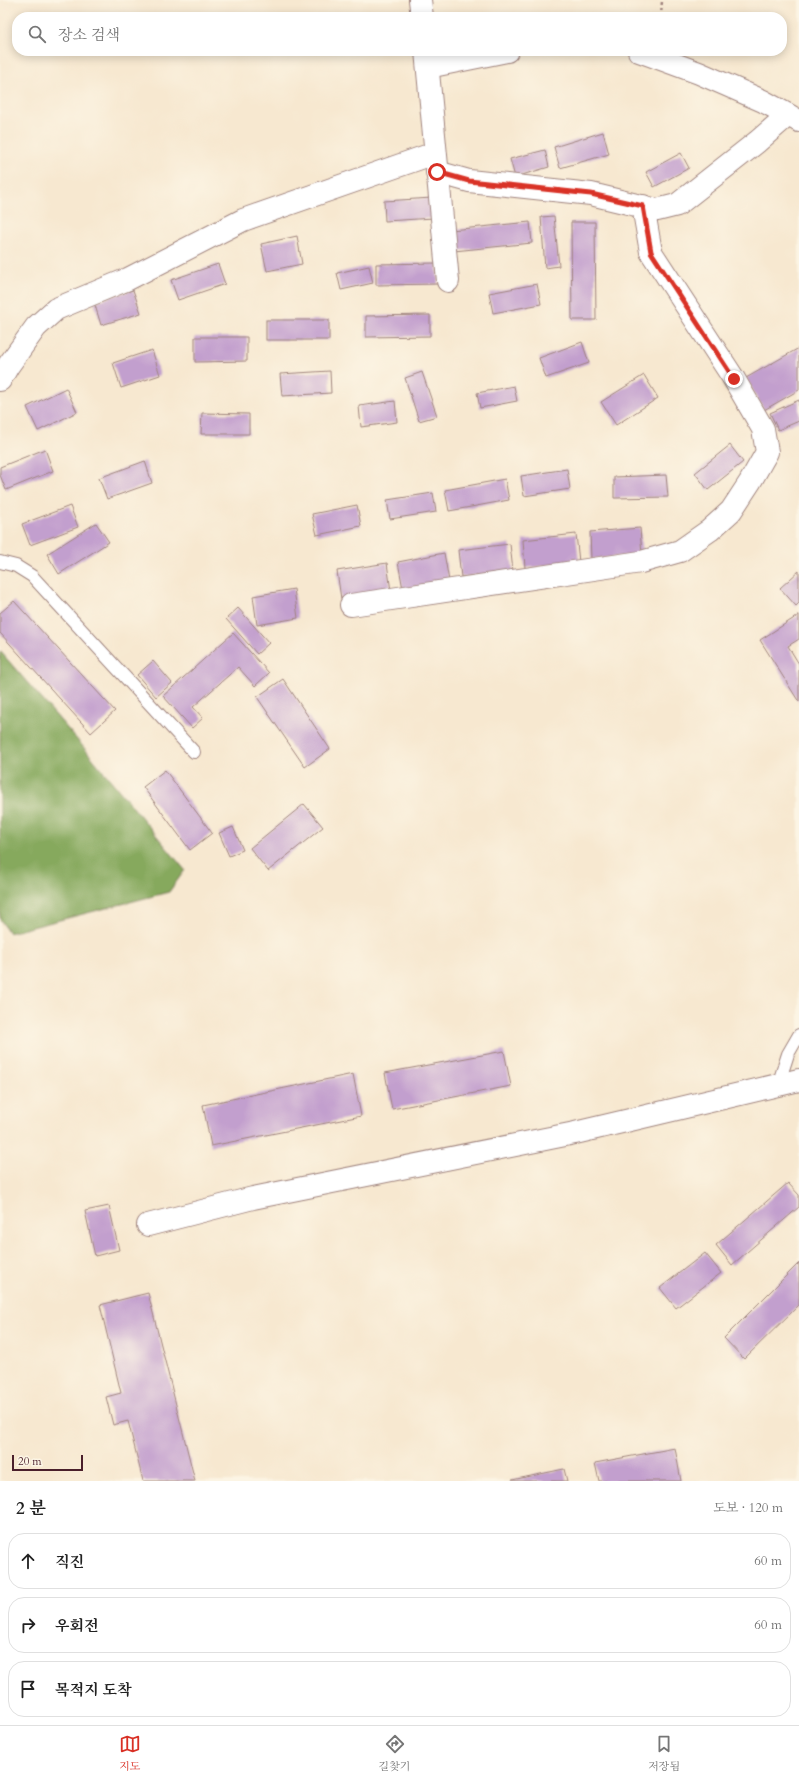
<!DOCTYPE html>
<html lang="ko">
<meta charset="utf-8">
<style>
body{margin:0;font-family:Cardo,"Noto Serif KR",serif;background:#f6f6f6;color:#222}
.scale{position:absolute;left:12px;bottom:10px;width:71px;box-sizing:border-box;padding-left:4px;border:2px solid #4a1f2b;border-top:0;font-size:11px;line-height:14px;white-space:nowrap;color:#4a1f2b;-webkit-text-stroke:3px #fcf5e5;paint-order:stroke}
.stop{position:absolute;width:12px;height:12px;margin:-9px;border:3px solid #d93025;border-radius:50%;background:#fff}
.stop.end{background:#d93025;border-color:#fff;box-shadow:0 1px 4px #0008}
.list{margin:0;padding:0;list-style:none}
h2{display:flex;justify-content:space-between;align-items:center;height:52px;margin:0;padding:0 16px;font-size:17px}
h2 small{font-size:13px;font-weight:400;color:#767676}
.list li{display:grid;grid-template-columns:26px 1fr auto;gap:12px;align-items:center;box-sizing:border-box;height:56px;margin:0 8px 8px;padding:0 8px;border:1px solid #e0e0e0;border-radius:16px}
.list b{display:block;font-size:15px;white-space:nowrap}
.list em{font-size:13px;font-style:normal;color:#767676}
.icon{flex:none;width:22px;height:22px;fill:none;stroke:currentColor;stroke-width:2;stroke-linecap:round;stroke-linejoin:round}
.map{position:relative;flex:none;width:799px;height:1481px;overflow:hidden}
.search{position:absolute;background:#fff;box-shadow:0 2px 10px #0003;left:12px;right:12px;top:12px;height:44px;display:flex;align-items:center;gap:10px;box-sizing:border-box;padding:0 14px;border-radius:16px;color:#767676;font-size:15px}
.sheet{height:244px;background:#fff}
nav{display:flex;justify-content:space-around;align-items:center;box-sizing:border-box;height:56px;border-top:1px solid #e0e0e0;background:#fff;font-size:11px;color:#767676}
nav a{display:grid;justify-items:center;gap:2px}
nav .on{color:#d93025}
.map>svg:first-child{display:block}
.forest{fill:#86a95d;stroke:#686444}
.building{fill:#c29fce}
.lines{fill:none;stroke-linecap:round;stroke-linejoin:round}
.service-casing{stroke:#a0847e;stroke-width:14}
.minor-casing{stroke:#a0847e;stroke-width:24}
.path{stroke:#a0847e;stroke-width:2.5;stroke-dasharray:3 3;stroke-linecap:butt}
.service{stroke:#fff;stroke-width:12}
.minor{stroke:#fff;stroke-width:22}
.route{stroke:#d93025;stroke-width:5}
</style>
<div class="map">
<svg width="799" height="1481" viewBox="0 0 799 1481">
<rect width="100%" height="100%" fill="#fcf5e5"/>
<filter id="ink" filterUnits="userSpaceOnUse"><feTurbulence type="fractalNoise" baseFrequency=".025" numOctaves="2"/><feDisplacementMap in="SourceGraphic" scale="8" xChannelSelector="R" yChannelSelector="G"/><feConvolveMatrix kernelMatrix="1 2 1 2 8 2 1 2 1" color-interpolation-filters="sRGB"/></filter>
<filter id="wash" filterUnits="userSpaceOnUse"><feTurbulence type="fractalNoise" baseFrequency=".012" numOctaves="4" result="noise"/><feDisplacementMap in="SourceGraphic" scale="16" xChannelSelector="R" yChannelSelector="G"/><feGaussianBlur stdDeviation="0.9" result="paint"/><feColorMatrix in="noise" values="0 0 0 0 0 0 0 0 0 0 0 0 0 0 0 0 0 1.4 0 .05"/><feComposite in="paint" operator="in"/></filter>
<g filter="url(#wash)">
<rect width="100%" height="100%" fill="#f7e8d0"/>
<!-- forest -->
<polygon class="forest" points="0,651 80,743 185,870 169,892 9,933 0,919"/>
<g id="blocks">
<!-- building -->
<g class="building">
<polygon points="603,132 609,154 560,168 554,147"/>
<polygon points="545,150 549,167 515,177 510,159"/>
<polygon points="681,153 689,168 654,187 646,172"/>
<polygon points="432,198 434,218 385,221 384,201"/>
<polygon points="554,216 559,266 545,268 541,217"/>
<polygon points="530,222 532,243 454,251 451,230"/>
<polygon points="571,222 595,222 596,320 572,320"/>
<polygon points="297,236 302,264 267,271 261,244"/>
<polygon points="437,263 438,284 376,285 376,264"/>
<polygon points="218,264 225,284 178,300 171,280"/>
<polygon points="369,266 373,283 341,290 337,273"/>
<polygon points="537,284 541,304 493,313 489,293"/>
<polygon points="133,290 141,313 101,325 94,302"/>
<polygon points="430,315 430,336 366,337 366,316"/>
<rect x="266" y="320" width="63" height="20"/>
<polygon points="195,337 247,337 247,361 195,362"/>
<polygon points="582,342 589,363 546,378 539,358"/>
<polygon points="799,348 799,390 764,410 746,378"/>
<polygon points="152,350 160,375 121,388 113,363"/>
<polygon points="330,371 331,393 282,396 280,374"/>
<polygon points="422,372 437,416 419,421 405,378"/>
<polygon points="644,375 658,398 616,425 601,402"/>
<polygon points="514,386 517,401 480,408 477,393"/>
<polygon points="66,388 77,412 38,431 27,407"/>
<polygon points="799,400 799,421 778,430 770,413"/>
<polygon points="395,401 397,422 361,427 359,406"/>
<polygon points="202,413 249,414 249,434 201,434"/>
<polygon points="730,445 743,462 708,490 695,473"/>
<polygon points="45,449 53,471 6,490 0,475 0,467"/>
<polygon points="145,461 152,483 107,499 99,478"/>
<polygon points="567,469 570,489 524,496 521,476"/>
<polygon points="666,475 668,497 614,498 614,477"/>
<polygon points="505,479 509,500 449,511 445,490"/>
<polygon points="433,493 436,512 390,519 387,500"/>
<polygon points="357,505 361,526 317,535 312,514"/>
<polygon points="70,506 78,527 30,545 22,524"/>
<polygon points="96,523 109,542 59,574 47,554"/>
<polygon points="640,528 642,555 591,559 590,532"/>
<polygon points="576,534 579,562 525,568 523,540"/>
<polygon points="510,544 513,571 461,577 458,550"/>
<polygon points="444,553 449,581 403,589 398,562"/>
<polygon points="387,563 391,591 341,599 337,571"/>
<polygon points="799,571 799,603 796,606 780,588"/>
<polygon points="294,589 298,618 257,625 253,596"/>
<polygon points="14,601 115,711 91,733 0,633 0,613"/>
<polygon points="238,608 269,643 257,654 226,619"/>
<polygon points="799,615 799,639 788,646 799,664 799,702 760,640"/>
<polygon points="233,633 269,673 255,686 238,667 193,707 203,718 192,728 163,696"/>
<polygon points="153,661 172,683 156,697 137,675"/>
<polygon points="283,679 330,749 305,767 257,697"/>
<polygon points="165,770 212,833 190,850 143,787"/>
<polygon points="304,804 323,827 268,871 250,848"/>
<polygon points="233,827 243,850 229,856 219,833"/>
<polygon points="504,1051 511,1086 392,1109 385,1073"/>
<polygon points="353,1074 361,1116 211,1146 203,1105"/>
<polygon points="788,1183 799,1195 799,1207 732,1265 716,1245"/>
<polygon points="109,1206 119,1250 95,1256 85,1211"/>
<polygon points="705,1253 721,1273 676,1308 660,1288"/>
<polygon points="799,1263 799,1305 744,1359 724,1338"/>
<polygon points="148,1293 195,1481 143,1481 128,1421 113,1425 106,1397 121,1393 100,1305"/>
<polygon points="675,1448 681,1481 599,1481 595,1463"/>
<polygon points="564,1469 567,1481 512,1481 512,1480"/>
</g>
</g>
</g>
<g filter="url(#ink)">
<use href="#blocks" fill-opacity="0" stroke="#a0847e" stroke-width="1"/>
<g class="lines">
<defs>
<g id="service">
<polyline points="0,562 16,566 32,576 194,752"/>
<polyline points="778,1085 788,1054 799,1035"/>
</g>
<g id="minor">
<polyline points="420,0 422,17"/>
<polyline points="426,51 448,281"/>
<polyline points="639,51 699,73 763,101 799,121"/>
<polyline points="428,67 507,51"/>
<polyline points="437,172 469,181 591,194 657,210 677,205 757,142 788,115"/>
<polyline points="0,380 8,366 36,327 56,309 128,279 243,220 435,153"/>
<polyline points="351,605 641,562 680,551 710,530 731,511 750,482 767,452 763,429 734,379 651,252 643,206"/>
<polyline points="148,1225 253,1198 575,1133 799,1080"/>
</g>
</defs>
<!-- service casing -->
<use href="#service" class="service-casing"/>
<!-- minor casing -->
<use href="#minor" class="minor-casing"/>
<!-- path -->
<polyline class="path" points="661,17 662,0"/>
<!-- service -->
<use href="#service" class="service"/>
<!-- minor -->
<use href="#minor" class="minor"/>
</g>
</g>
<g class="lines" filter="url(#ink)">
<!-- route -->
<polyline class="route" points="437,172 469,181 591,194 643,206 651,252 734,379"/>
</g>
</svg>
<div class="scale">20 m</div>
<div class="stop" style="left:437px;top:172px"></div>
<div class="stop end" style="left:734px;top:379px"></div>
<div class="search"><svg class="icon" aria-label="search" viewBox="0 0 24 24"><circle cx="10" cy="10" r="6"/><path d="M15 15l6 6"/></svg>장소 검색</div>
</div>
<section class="sheet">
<h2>2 분<small>도보 · 120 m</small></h2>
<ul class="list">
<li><svg class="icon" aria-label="ahead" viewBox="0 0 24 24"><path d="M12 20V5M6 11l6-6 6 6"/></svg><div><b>직진</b></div><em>60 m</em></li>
<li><svg class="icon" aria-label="right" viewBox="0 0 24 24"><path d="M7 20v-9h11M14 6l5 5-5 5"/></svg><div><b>우회전</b></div><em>60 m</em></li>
<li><svg class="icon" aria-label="arrive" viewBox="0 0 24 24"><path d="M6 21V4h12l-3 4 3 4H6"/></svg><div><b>목적지 도착</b></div></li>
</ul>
</section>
<nav>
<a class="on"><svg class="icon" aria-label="map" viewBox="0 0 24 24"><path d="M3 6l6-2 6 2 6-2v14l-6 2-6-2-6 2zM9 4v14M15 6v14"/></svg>지도</a>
<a><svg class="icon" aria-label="directions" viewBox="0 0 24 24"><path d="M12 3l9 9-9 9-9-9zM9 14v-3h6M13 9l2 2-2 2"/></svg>길찾기</a>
<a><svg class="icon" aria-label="saved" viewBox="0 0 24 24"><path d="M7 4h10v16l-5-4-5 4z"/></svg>저장됨</a>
</nav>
